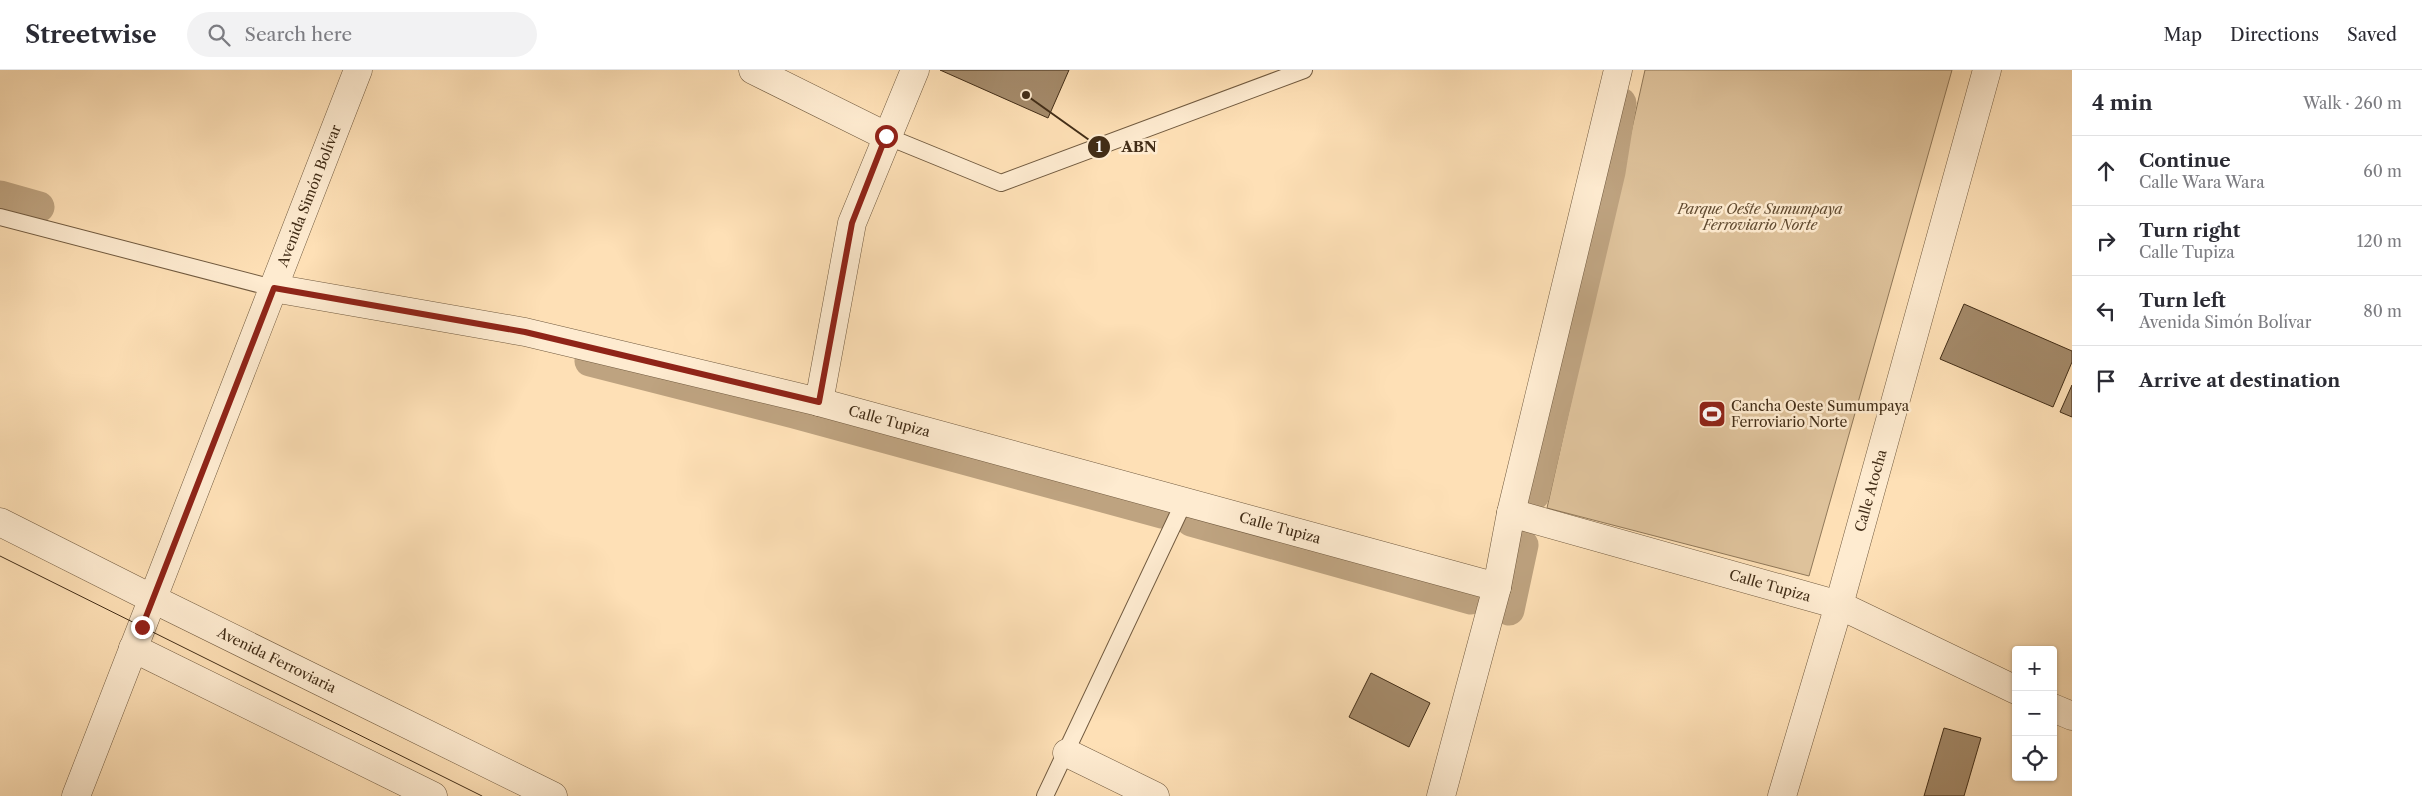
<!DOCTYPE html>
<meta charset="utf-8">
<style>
body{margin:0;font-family:"Libre Caslon Text",serif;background:#f2f2f3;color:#2b2b33}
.controls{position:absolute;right:15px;bottom:15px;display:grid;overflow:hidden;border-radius:5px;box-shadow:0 1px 4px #0004}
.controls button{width:45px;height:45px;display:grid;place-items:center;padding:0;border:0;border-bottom:1px solid #e1e1e2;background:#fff;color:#2b2b33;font:25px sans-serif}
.stop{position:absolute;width:15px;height:15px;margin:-11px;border:4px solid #8f2418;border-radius:50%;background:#fff}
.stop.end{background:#8f2418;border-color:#fff;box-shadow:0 1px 5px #0008}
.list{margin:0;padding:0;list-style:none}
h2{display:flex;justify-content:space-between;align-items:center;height:65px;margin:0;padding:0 20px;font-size:21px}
h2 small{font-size:16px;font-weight:400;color:#7c7c81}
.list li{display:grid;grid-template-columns:32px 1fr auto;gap:15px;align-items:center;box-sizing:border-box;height:70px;padding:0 20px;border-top:1px solid #e1e1e2}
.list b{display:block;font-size:19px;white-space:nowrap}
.list p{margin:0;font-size:16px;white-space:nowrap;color:#7c7c81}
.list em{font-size:16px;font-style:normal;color:#7c7c81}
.icon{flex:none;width:28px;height:28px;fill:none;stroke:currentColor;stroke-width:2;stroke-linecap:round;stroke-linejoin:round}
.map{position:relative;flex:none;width:2072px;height:726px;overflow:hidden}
header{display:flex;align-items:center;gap:30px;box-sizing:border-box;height:70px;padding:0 25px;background:#fff;border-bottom:1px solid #e1e1e2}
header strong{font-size:24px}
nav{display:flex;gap:28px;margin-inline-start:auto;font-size:18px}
.search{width:350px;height:45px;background:#f2f2f3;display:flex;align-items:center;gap:12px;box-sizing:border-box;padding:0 18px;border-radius:28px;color:#7c7c81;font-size:19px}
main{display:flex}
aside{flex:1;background:#fff}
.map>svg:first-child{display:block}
.green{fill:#dec29b;stroke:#907859}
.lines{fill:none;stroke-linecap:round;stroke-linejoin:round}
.canal{stroke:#bea380;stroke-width:31}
.building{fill:#a48a6a;stroke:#422d17}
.service-casing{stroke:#715a3f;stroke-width:18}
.minor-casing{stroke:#715a3f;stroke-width:29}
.tertiary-casing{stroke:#715a3f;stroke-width:29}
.service{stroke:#feebd0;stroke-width:16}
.minor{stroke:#feebd0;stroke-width:28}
.tertiary{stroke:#feebd0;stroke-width:28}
.tram{stroke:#422d17;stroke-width:1}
.route{stroke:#8f2418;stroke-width:6}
.labels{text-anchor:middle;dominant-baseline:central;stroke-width:5;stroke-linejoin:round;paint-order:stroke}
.street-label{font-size:14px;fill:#422d17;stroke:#feebd0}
.park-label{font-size:14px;font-style:italic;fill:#614b31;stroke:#feebd0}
.poi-label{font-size:14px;fill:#422d17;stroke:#feebd0;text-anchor:start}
.leader{fill:none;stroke:#422d17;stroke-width:2}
.callout-dot{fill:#422d17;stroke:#feebd0;stroke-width:2}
.mark-label{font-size:15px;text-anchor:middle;font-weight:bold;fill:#fff}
.callout-label{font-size:15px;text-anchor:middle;font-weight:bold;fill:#422d17;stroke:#feebd0;stroke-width:5;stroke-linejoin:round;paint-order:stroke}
</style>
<header>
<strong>Streetwise</strong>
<div class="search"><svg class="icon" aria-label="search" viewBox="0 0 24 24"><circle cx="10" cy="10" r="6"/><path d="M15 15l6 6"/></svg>Search here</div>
<nav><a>Map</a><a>Directions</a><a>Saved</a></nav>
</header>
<main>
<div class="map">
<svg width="2072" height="726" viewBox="0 0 2072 726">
<rect width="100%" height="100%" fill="#fee0b6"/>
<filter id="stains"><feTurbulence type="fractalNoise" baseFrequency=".004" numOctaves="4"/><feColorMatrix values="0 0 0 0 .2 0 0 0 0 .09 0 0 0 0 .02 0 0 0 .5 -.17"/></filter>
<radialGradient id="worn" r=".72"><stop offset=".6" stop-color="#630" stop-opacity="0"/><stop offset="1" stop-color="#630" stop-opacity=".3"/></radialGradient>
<!-- green -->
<polygon class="green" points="1645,0 1952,0 1809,506 1547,438"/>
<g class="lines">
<!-- canal -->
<g class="canal">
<polyline points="0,126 39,137"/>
<polyline points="590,291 794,343 1162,443"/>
<polyline points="1534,425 1610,102 1621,33"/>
<polyline points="1191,451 1471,529"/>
<polyline points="1509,540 1523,475"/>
</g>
</g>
<!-- building -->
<g class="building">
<polygon points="940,0 1069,0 1048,48"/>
<polygon points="1964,234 2072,281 2072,292 2053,337 1940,289"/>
<polygon points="2072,315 2072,347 2060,342"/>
<polygon points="1371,603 1430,633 1409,677 1349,647"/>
<polygon points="1944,658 1981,668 1964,726 1924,726"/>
</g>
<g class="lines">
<defs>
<g id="service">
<polyline points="886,66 1001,113 1304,0"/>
<polyline points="0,147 273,218"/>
<polyline points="1045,726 1184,432"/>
</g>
<g id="minor">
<polyline points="753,0 886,66"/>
<path id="s1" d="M273 218 525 262 819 332 1497 517"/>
<polyline points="819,332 852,153 915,0"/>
<path id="s2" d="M1511 443 1839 535 2016 620"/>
<polyline points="0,452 153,529"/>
<polyline points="2053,638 2072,646"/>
<polyline points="1067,683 1155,726"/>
<polyline points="1441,726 1497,517 1511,443 1618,0"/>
<path id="s3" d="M1782 726 1839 535 1987 0"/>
</g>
<g id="tertiary">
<path id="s4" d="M153 529 553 726"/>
<polyline points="133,578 433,726"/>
<path id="s5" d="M76 726 358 0"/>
</g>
</defs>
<!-- service casing -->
<use href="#service" class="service-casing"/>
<!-- minor casing -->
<use href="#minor" class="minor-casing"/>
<!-- tertiary casing -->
<use href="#tertiary" class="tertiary-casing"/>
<!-- service -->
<use href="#service" class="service"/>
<!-- minor -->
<use href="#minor" class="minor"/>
<!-- tertiary -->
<use href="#tertiary" class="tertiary"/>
<!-- tram -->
<polyline class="tram" points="0,486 482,726"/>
</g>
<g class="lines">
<!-- route -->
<polyline class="route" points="142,557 274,218 525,262 819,332 852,153 886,66"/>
</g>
<!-- icons -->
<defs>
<symbol id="stadium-square" viewBox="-11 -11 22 22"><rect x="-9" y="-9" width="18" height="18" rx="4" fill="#8f2418" stroke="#feebd0"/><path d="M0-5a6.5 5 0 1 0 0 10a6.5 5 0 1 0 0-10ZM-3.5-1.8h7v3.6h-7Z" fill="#fff"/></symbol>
</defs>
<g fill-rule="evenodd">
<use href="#stadium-square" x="1696" y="328" width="32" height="32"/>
</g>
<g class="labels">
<!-- street labels -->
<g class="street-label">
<text stroke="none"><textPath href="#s5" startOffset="644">Avenida Simón Bolívar</textPath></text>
<text stroke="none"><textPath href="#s1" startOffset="631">Calle Tupiza</textPath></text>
<text stroke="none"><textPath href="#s3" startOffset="318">Calle Atocha</textPath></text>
<text stroke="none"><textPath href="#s1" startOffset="1036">Calle Tupiza</textPath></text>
<text stroke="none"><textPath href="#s2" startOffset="269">Calle Tupiza</textPath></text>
<text stroke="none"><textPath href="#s4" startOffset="138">Avenida Ferroviaria</textPath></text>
</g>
<!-- park labels -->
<g class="park-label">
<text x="1760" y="139">Parque Oeste Sumumpaya<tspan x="1760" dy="16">Ferroviario Norte</tspan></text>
</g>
<!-- poi labels -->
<g class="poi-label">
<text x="1731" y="336">Cancha Oeste Sumumpaya<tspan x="1731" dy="16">Ferroviario Norte</tspan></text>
</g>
</g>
<!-- callouts -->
<path class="leader" d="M1026 25L1099 77"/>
<g class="callout-dot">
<circle cx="1026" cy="25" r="5"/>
<circle cx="1099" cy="77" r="12"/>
</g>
<g class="mark-label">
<text x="1099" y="82">1</text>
</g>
<g class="callout-label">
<text x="1139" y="82">ABN</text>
</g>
<rect width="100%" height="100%" filter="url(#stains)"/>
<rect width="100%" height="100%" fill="url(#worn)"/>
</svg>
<div class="controls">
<button>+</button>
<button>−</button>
<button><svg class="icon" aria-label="locate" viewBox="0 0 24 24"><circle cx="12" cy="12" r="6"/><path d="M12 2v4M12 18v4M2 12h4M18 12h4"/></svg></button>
</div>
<div class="stop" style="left:886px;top:66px"></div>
<div class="stop end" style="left:142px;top:557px"></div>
</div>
<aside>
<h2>4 min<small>Walk · 260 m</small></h2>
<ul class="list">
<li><svg class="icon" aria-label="ahead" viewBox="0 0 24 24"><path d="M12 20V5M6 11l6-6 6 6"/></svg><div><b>Continue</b><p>Calle Wara Wara</p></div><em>60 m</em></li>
<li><svg class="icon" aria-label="right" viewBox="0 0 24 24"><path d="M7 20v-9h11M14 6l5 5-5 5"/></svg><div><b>Turn right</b><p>Calle Tupiza</p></div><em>120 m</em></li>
<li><svg class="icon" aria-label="left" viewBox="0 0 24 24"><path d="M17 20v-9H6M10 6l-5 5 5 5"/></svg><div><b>Turn left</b><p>Avenida Simón Bolívar</p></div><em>80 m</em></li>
<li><svg class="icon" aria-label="arrive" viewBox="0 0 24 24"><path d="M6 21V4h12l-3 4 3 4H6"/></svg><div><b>Arrive at destination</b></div></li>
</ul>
</aside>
</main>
